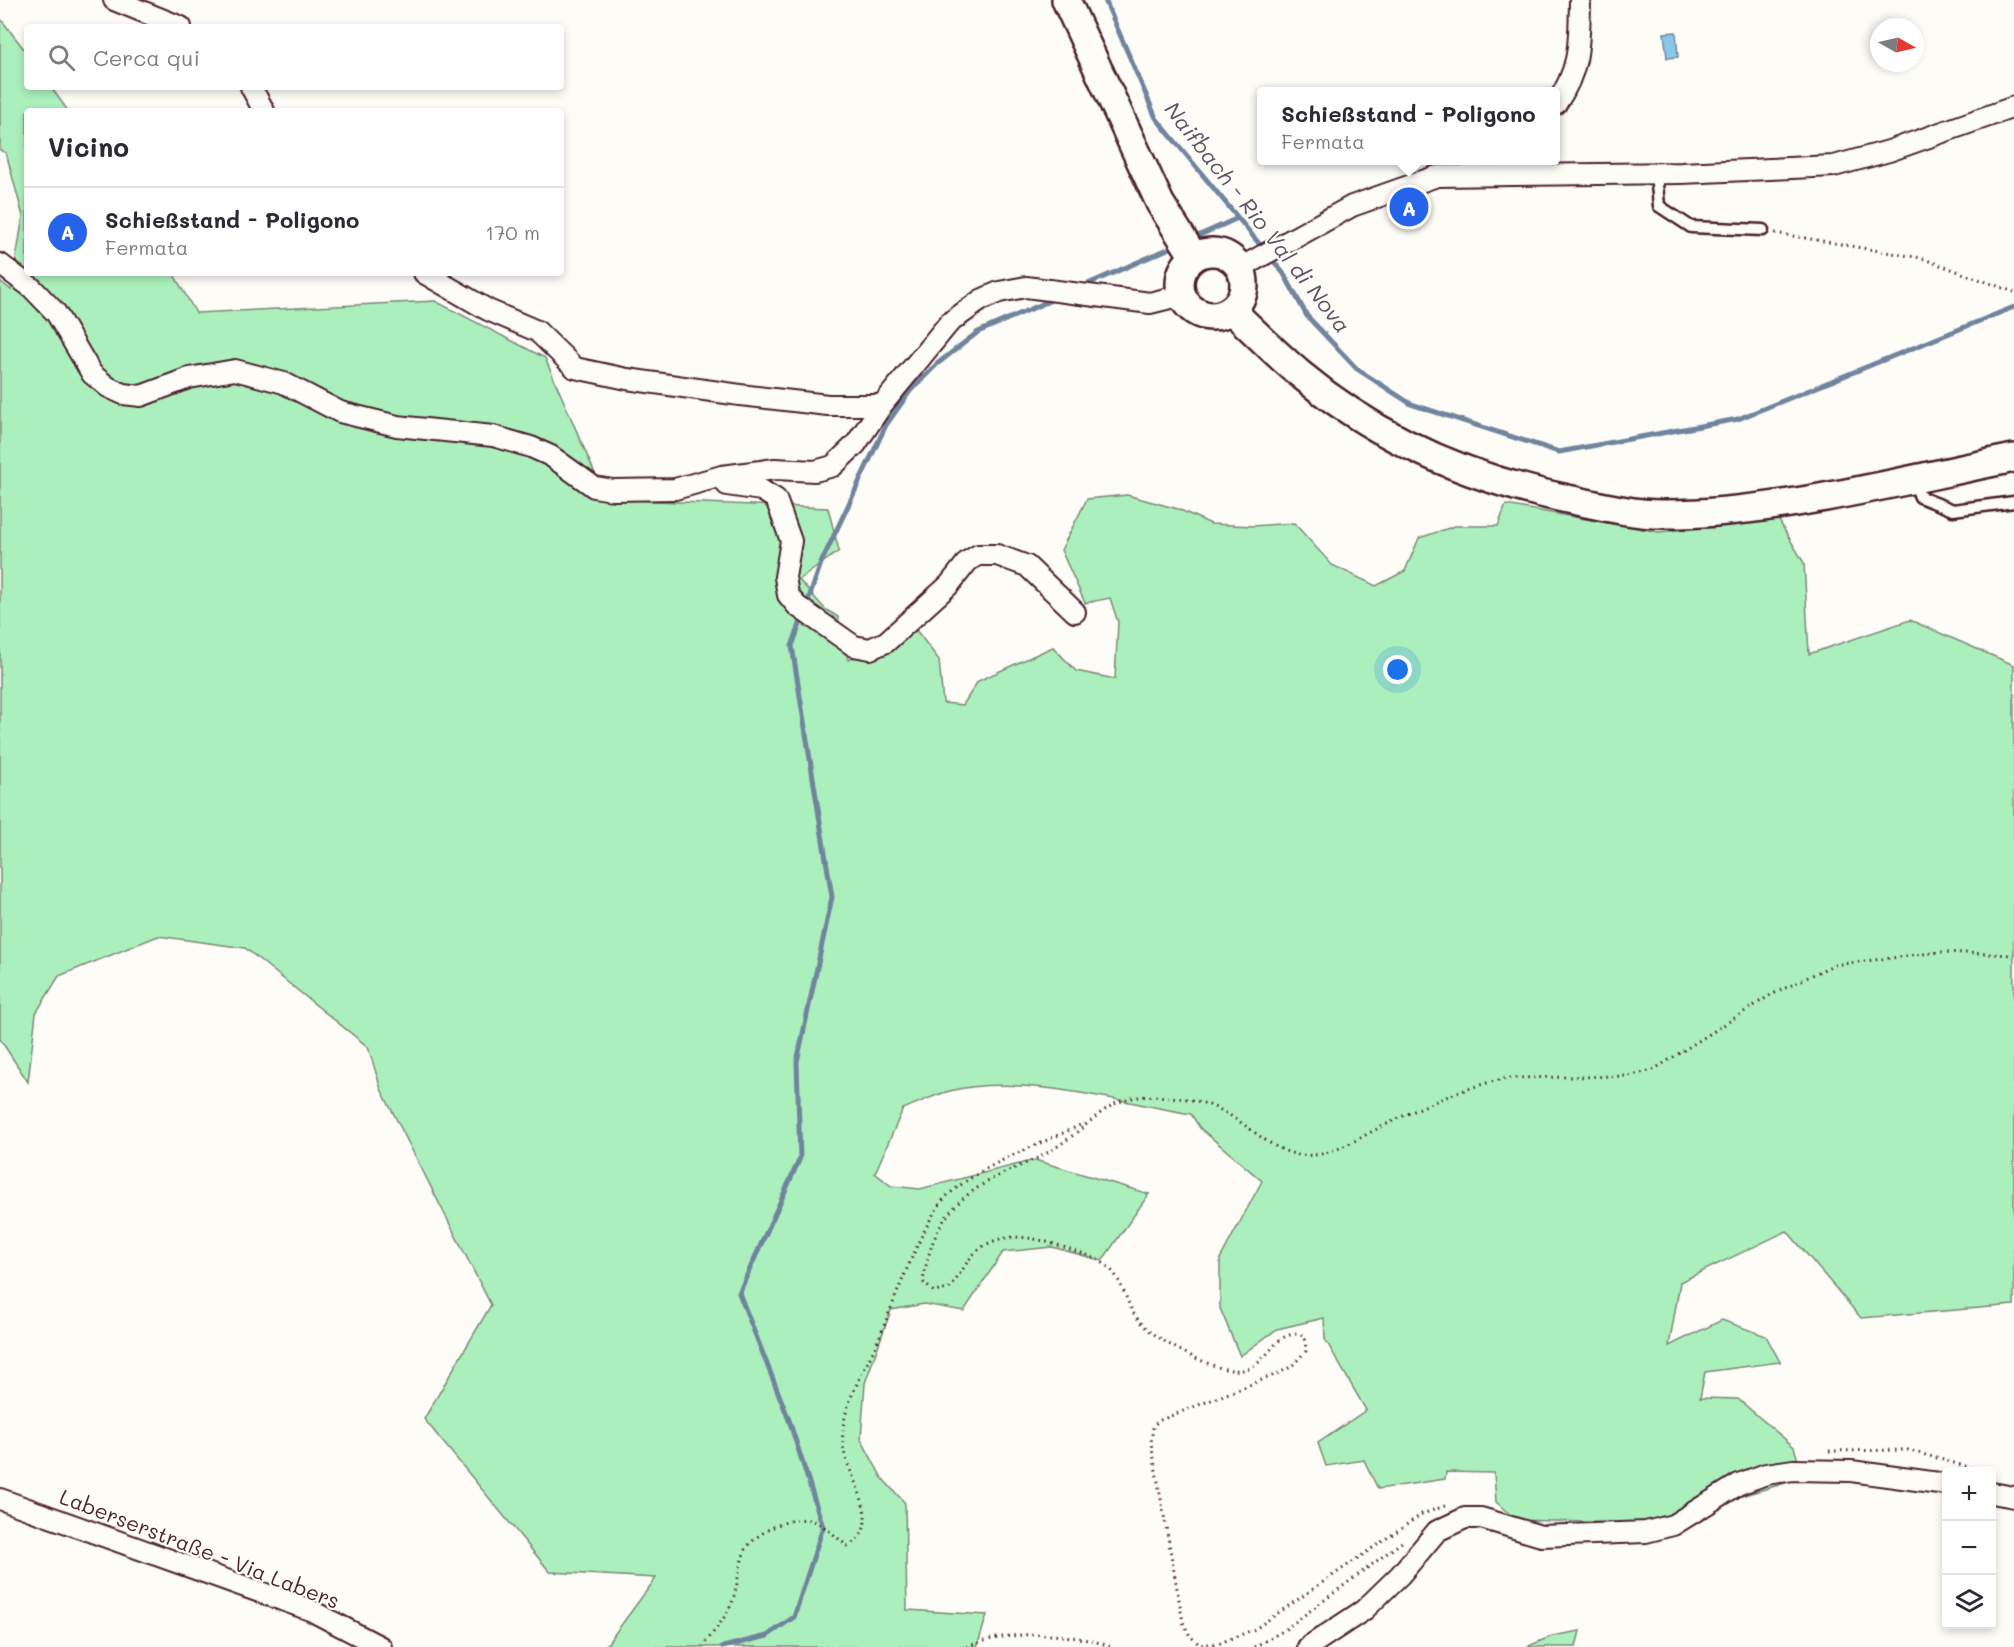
<!DOCTYPE html>
<html lang="it">
<meta charset="utf-8">
<style>
body{margin:0;font-family:Mali,sans-serif;background:#f2f2f3;color:#2b2b33}
.controls{position:absolute;right:18px;bottom:18px;display:grid;overflow:hidden;border-radius:6px;box-shadow:0 3px 9px #0003}
.controls button{width:54px;height:54px;display:grid;place-items:center;padding:0;border:0;border-bottom:2px solid #e1e1e2;background:#fff;color:#2b2b33;font:30px sans-serif}
.compass{position:absolute;left:1870px;top:18px;width:54px;height:54px;border-radius:50%;background:#fff;box-shadow:0 3px 9px #0003;rotate:98deg}
.you{position:absolute;left:1398px;top:670px;width:21px;height:21px;margin:-15px;border:4px solid #fff;border-radius:50%;background:#1a73e8;box-shadow:0 0 0 9px #1a73e833}
.badge{display:grid;place-items:center;width:39px;height:39px;border-radius:50%;background:#2563eb;color:#fff;font-size:20px;font-weight:700}
.pin{position:absolute;translate:-50% -50%;border:3px solid #fff;box-shadow:0 2px 6px #0006}
.popup{position:absolute;left:1257px;top:87px;width:303px;height:78px;box-sizing:border-box;display:grid;place-content:center;border-radius:6px;background:#fff;filter:drop-shadow(0 2px 4px #0005);font-size:20px;white-space:nowrap;color:#7c7c81}
.popup b{font-size:22px;color:#2b2b33}
.popup::after{content:'';position:absolute;left:50%;top:100%;margin-left:-12px;border:12px solid transparent;border-top-color:#fff}
.list{margin:0;padding:0;list-style:none}
h2{display:flex;justify-content:space-between;align-items:center;height:78px;margin:0;padding:0 24px;font-size:26px}
h2 small{font-size:20px;font-weight:400;color:#7c7c81}
.list li{display:grid;grid-template-columns:39px 1fr auto;gap:18px;align-items:center;box-sizing:border-box;height:90px;padding:0 24px;border-top:2px solid #e1e1e2}
.list b{display:block;font-size:22px;white-space:nowrap}
.list p{margin:0;font-size:20px;white-space:nowrap;color:#7c7c81}
.list em{font-size:20px;font-style:normal;color:#7c7c81}
.icon{flex:none;width:33px;height:33px;fill:none;stroke:currentColor;stroke-width:2;stroke-linecap:round;stroke-linejoin:round}
.map{position:relative;flex:none;width:2014px;height:1647px;overflow:hidden}
.search{position:absolute;background:#fff;box-shadow:0 3px 9px #0003;left:24px;top:24px;width:540px;height:66px;display:flex;align-items:center;gap:15px;box-sizing:border-box;padding:0 21px;border-radius:6px;color:#7c7c81;font-size:22px}
.panel{position:absolute;background:#fff;box-shadow:0 3px 9px #0003;left:24px;top:108px;width:540px;height:168px;border-radius:6px}
.map>svg:first-child{display:block}
.green{fill:#abf0bc;stroke:#7a8874;stroke-width:1.5}
.water{fill:#8ac8ea;stroke:#70849e;stroke-width:1.5}
.lines{fill:none;stroke-linecap:round;stroke-linejoin:round}
.stream{stroke:#70849e;stroke-width:5}
.service-casing{stroke:#4a1f2b;stroke-width:15}
.minor-casing{stroke:#4a1f2b;stroke-width:24}
.secondary-casing{stroke:#4a1f2b;stroke-width:32}
.path{stroke:#4a1f2b;stroke-width:3;stroke-dasharray:1.5 4.5;stroke-linecap:butt}
.service{stroke:#fdfcf7;stroke-width:10}
.minor{stroke:#fdfcf7;stroke-width:20}
.secondary{stroke:#fdfcf7;stroke-width:27}
.labels{text-anchor:middle;dominant-baseline:central;stroke-width:4.5;stroke-linejoin:round;paint-order:stroke}
.street-label{font-size:21px;fill:#4a1f2b;stroke:#fdfcf7}
.water-label{font-size:22px;font-style:italic;fill:#5d5264;stroke:#fdfcf7}
</style>
<div class="map">
<svg width="2014" height="1647" viewBox="0 0 2014 1647">
<rect width="100%" height="100%" fill="#fdfcf7"/>
<filter id="ink" filterUnits="userSpaceOnUse"><feTurbulence type="fractalNoise" baseFrequency=".0167" numOctaves="2"/><feDisplacementMap in="SourceGraphic" scale="12" xChannelSelector="R" yChannelSelector="G"/><feConvolveMatrix kernelMatrix="1 2 1 2 8 2 1 2 1" color-interpolation-filters="sRGB"/></filter>
<g filter="url(#ink)">
<!-- green -->
<g class="green">
<path d="M0 18 27 53V87H51L68 111H27V273H173L196 313 435 301 545 358 606 499 828 508 839 551 799 580 825 609 838 617 848 660 916 630 939 660 943 703 963 705 978 681 1053 647 1076 671 1115 679 1118 622 1110 598 1085 603 1061 550 1087 499 1127 495 1178 509 1211 524 1253 526 1294 523 1332 565 1376 586 1405 571 1419 538 1455 526H1498L1506 505 1659 532 1778 519 1804 563 1809 654 1910 620 2014 665V1305L1861 1318 1787 1231 1680 1282 1669 1346 1722 1320 1766 1336 1780 1362 1705 1372 1700 1398 1738 1399 1794 1447 1803 1478 1741 1496 1692 1525 1516 1520 1496 1502 1494 1473 1446 1472 1445 1479 1378 1489 1364 1460 1326 1466 1318 1443 1366 1410 1325 1339 1324 1318 1277 1329 1240 1356 1220 1308V1259L1262 1181 1200 1128 1191 1114C1123 1102 1017 1073 950 1091 934 1095 918 1103 903 1109L875 1173 891 1186 920 1189 1035 1160 1149 1194 1102 1261 1052 1247 1003 1252 964 1311 924 1304 891 1310 865 1383 861 1439 882 1478 905 1503 907 1610 987 1615 977 1647H605L656 1578 550 1572 424 1419 491 1305 381 1089 368 1047 245 948 158 936 59 976 36 1013 28 1082 0 1039V281L11 290 23 216 6 153 0 150Z"/>
<polygon points="1580,1631 1576,1647 1527,1647 1552,1636"/>
</g>
<!-- water -->
<polygon class="water" points="1676,32 1678,57 1667,58 1664,33"/>
<g class="lines">
<!-- stream -->
<g class="stream">
<polyline points="1105,0 1156,118 1284,274 1307,316 1357,369 1411,404 1559,452 1738,419 2014,307"/>
<polyline points="1191,239 1238,218"/>
<polyline points="1081,287 1177,245"/>
<polyline points="806,607 821,563 886,425 910,391 937,364 978,332 1056,298"/>
<polyline points="723,1647 767,1636 794,1617 823,1527 789,1420 739,1293 800,1158 797,1062 832,897 792,646 803,616"/>
</g>
<defs>
<g id="service">
<polyline points="1656,173 1659,206 1691,227 1763,230"/>
<polyline points="1914,481 1920,497 1953,510 2014,502"/>
</g>
<g id="minor">
<polyline points="114,0 181,27"/>
<polyline points="251,87 264,111"/>
<path d="M1556 104C1581 68 1579 42 1580 0"/>
<polyline points="0,264 32,288 56,313 92,374 108,387 123,394 141,396 189,378 235,370 284,383 340,412 397,426 493,436 531,447 551,456 594,487 613,490 675,489 722,476 775,469 815,471 833,466 856,444 882,405 949,323 981,300 999,292 1026,287 1150,303 1182,295"/>
<polyline points="1240,268 1352,206 1437,176 1681,173 1834,166 1889,151 2014,107"/>
<polyline points="424,273 488,310 537,331 575,368 627,379 740,395 828,405 882,405"/>
<polyline points="722,476 727,485 761,490 776,499 791,541 785,577 788,595 797,606 854,646 870,649 886,642 949,585 968,561 978,555 997,555 1027,566 1075,612"/>
<polyline points="1992,1493 2014,1497"/>
<polyline points="0,1499 310,1610 381,1647"/>
<polyline points="1308,1647 1364,1610 1400,1575 1437,1531 1465,1518 1481,1518 1541,1536 1646,1532 1673,1525 1739,1484 1766,1474 1793,1470 1851,1471 1946,1484"/>
</g>
<g id="secondary">
<polyline points="1066,0 1160,203 1194,257"/>
<circle cx="1212" cy="284" r="32"/>
<path d="M1231 310C1254 331 1276 354 1300 374 1379 440 1473 480 1572 500 1601 506 1632 514 1662 514 1773 515 1904 480 2014 458"/>
</g>
</defs>
<!-- service casing -->
<use href="#service" class="service-casing"/>
<!-- minor casing -->
<use href="#minor" class="minor-casing"/>
<!-- secondary casing -->
<use href="#secondary" class="secondary-casing"/>
<!-- path -->
<g class="path">
<polyline points="1775,233 1921,258 2014,292"/>
<polyline points="1829,1451 1908,1450 1986,1472"/>
<path d="M1445 1506 1422 1514 1255 1629 1220 1643 1200 1645 1190 1636 1183 1622 1151 1443 1153 1427 1158 1421 1277 1374 1291 1367 1306 1351 1305 1339 1300 1334C1265 1331 1270 1384 1218 1367 1192 1358 1163 1343 1143 1325 1126 1309 1126 1286 1111 1270 1101 1259 1089 1256 1075 1251 1043 1240 1005 1226 976 1252 965 1262 959 1278 949 1289L934 1292 923 1282C932 1224 953 1197 1006 1172 1022 1165 1040 1158 1055 1148 1107 1114 1107 1089 1179 1098 1199 1100 1218 1107 1234 1118 1260 1134 1281 1159 1315 1155 1339 1152 1360 1137 1381 1127 1423 1106 1463 1087 1508 1078L1627 1076 1653 1070 1769 996 1833 965 1940 952 2014 955"/>
<path d="M702 1647C712 1634 724 1620 731 1605 738 1588 738 1568 745 1551 754 1533 789 1516 809 1520 823 1523 836 1537 847 1546 884 1528 854 1486 846 1458 841 1442 842 1429 846 1413 852 1388 869 1363 879 1338 892 1307 925 1215 948 1195 987 1161 1039 1146 1084 1123"/>
<path d="M967 1647C1009 1629 1071 1632 1113 1647"/>
<polyline points="1254,1647 1283,1631 1402,1542"/>
</g>
<!-- service -->
<use href="#service" class="service"/>
<!-- minor -->
<use href="#minor" class="minor"/>
<!-- secondary -->
<use href="#secondary" class="secondary"/>
</g>
</g>
<g class="labels">
<!-- street labels -->
<g class="street-label">
<text transform="translate(200 1548) rotate(21)">Laberserstraße - Via Labers</text>
</g>
<!-- water labels -->
<g class="water-label">
<text transform="translate(1258 217) rotate(52)">Naifbach - Rio Val di Nova</text>
</g>
</g>
</svg>
<div class="controls">
<button>+</button>
<button>−</button>
<button><svg class="icon" aria-label="layers" viewBox="0 0 24 24"><path d="M12 4l9 5-9 5-9-5zM3 14l9 5 9-5"/></svg></button>
</div>
<svg class="compass" viewBox="-18 -18 36 36"><path d="M0-13l5 13h-10z" fill="#e53935"/><path d="M0 13l5-13h-10z" fill="#7c7c81"/></svg>
<div class="you"></div>
<div class="pin badge" style="left:1409px;top:207px">A</div>
<div class="popup"><b>Schießstand - Poligono</b>Fermata</div>
<div class="search"><svg class="icon" aria-label="search" viewBox="0 0 24 24"><circle cx="10" cy="10" r="6"/><path d="M15 15l6 6"/></svg>Cerca qui</div>
<section class="panel">
<h2>Vicino<small></small></h2>
<ul class="list">
<li><span class="badge">A</span><div><b>Schießstand - Poligono</b><p>Fermata</p></div><em>170 m</em></li>
</ul>
</section>
</div>
